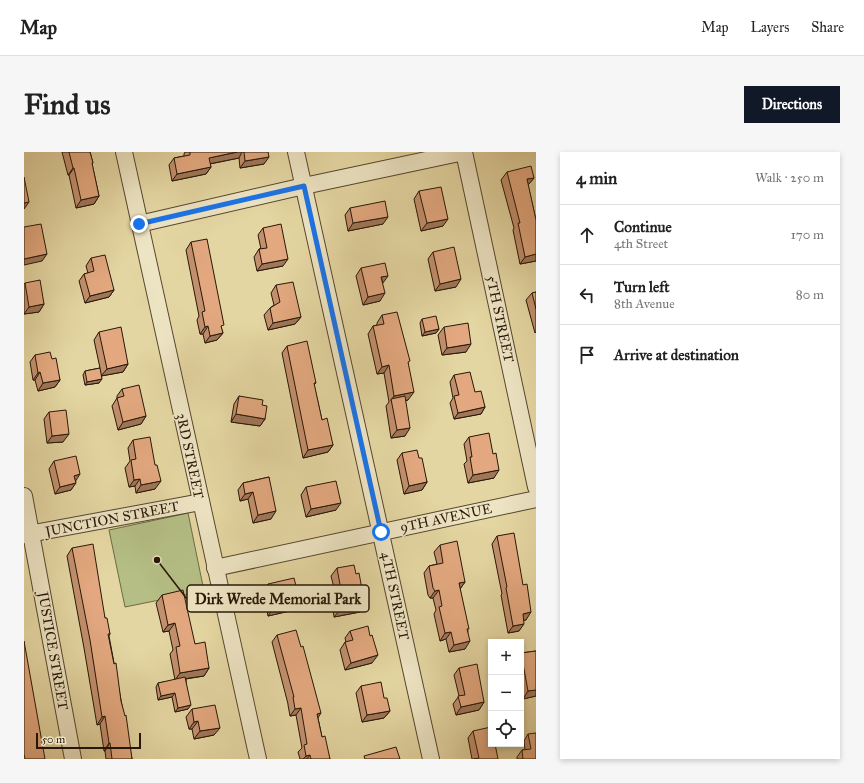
<!DOCTYPE html>
<meta charset="utf-8">
<style>
body{margin:0;font-family:"IM FELL Great Primer",serif;background:#f6f6f6;color:#222}
.controls{position:absolute;right:12px;bottom:12px;display:grid;overflow:hidden;border-radius:0px;box-shadow:0 2px 6px #0003}
.controls button{width:36px;height:36px;display:grid;place-items:center;padding:0;border:0;border-bottom:1px solid #e0e0e0;background:#fff;color:#222;font:20px sans-serif}
.scale{position:absolute;left:12px;bottom:10px;width:105px;box-sizing:border-box;padding-left:4px;border:2px solid #271707;border-top:0;font-size:11px;line-height:14px;white-space:nowrap;color:#271707;-webkit-text-stroke:3px #ede4c3;paint-order:stroke}
.stop{position:absolute;width:12px;height:12px;margin:-9px;border:3px solid #1a73e8;border-radius:50%;background:#fff}
.stop.end{background:#1a73e8;border-color:#fff;box-shadow:0 1px 4px #0008}
.list{margin:0;padding:0;list-style:none}
h2{display:flex;justify-content:space-between;align-items:center;height:52px;margin:0;padding:0 16px;font-size:17px}
h2 small{font-size:13px;font-weight:400;color:#767676}
.list li{display:grid;grid-template-columns:26px 1fr auto;gap:12px;align-items:center;box-sizing:border-box;height:60px;padding:0 16px;border-top:1px solid #e0e0e0}
.list b{display:block;font-size:15px;white-space:nowrap}
.list p{margin:0;font-size:13px;white-space:nowrap;color:#767676}
.list em{font-size:13px;font-style:normal;color:#767676}
.icon{flex:none;width:22px;height:22px;fill:none;stroke:currentColor;stroke-width:2;stroke-linecap:round;stroke-linejoin:round}
.map{position:relative;flex:none;width:512px;height:607px;overflow:hidden;border-radius:0px}
header{display:flex;align-items:center;gap:24px;box-sizing:border-box;height:56px;padding:0 20px;background:#fff;border-bottom:1px solid #e0e0e0}
header strong{font-size:19px}
nav{display:flex;gap:22px;margin-inline-start:auto;font-size:14px}
.intro{display:flex;align-items:center;justify-content:space-between;box-sizing:border-box;height:96px;padding:0 24px}
h1{margin:0;font-size:28px}
.button{padding:10px 18px;border-radius:0px;background:#111827;color:#fff;font-size:14px;font-weight:700}
main{display:flex;gap:24px;padding:0 24px}
aside{flex:1;background:#fff;border-radius:0px;box-shadow:0 2px 6px #0003}
.map>svg:first-child{display:block}
.green{fill:#b4be85;stroke:#6e6a46}
.lines{fill:none;stroke-linecap:round;stroke-linejoin:round}
.minor-casing{stroke:#56472e;stroke-width:18}
.minor{stroke:#ede4c3;stroke-width:16}
.wall{fill:#c3906d;stroke:#271707}
.shaded-wall{fill:#9f7659;stroke:#271707}
.building{fill:#e3a87f;stroke:#271707}
.route{stroke:#1a73e8;stroke-width:5}
.labels{text-anchor:middle;dominant-baseline:central;stroke-width:3;stroke-linejoin:round;paint-order:stroke}
.street-label{font-size:14px;fill:#271707;stroke:#ede4c3}
.leader{fill:none;stroke:#271707;stroke-width:1.5}
.callout-dot{fill:#271707;stroke:#ede4c3;stroke-width:1.5}
.callout{fill:#ede4c3;stroke:#271707;stroke-width:1.5}
.callout-label{font-size:15px;text-anchor:middle;font-weight:bold;fill:#271707}
</style>
<header>
<strong>Map</strong>
<nav><a>Map</a><a>Layers</a><a>Share</a></nav>
</header>
<div class="intro"><h1>Find us</h1><a class="button">Directions</a></div>
<main>
<div class="map">
<svg width="512" height="607" viewBox="0 0 512 607">
<rect width="100%" height="100%" fill="#e4d6a2"/>
<filter id="stains"><feTurbulence type="fractalNoise" baseFrequency=".005" numOctaves="4"/><feColorMatrix values="0 0 0 0 .2 0 0 0 0 .09 0 0 0 0 .02 0 0 0 .5 -.17"/></filter>
<radialGradient id="worn" r=".72"><stop offset=".6" stop-color="#630" stop-opacity="0"/><stop offset="1" stop-color="#630" stop-opacity=".3"/></radialGradient>
<!-- green -->
<polygon class="green" points="164,361 180,439 101,455 85,378"/>
<g class="lines">
<defs>
<g id="minor">
<polyline points="100,0 234,607"/>
<polyline points="272,0 407,607"/>
<polyline points="440,0 512,335"/>
<polyline points="115,72 280,34 440,0"/>
<polyline points="0,344 49,607"/>
<polyline points="0,383 177,350"/>
<polyline points="191,416 512,347"/>
</g>
</defs>
<!-- minor casing -->
<use href="#minor" class="minor-casing"/>
<!-- minor -->
<use href="#minor" class="minor"/>
</g>
<!-- wall -->
<g class="wall">
<polygon points="38,0 66,0 69,11 68,12 75,44 70,52 52,56 45,23 44,23"/>
<polygon points="161,0 244,0 240,12 216,16 215,6 186,12 187,15 182,22 148,29 145,13 150,6 160,4 160,2"/>
<polygon points="483,20 510,26 504,33 512,68 512,109 496,112 489,78 490,76 477,28"/>
<polygon points="395,39 419,74 397,79 390,47"/>
<polygon points="326,56 359,72 324,79 321,63"/>
<polygon points="239,76 259,114 233,119 230,105 235,97 237,97 234,83"/>
<polygon points="167,90 199,181 193,188 181,191 179,182 176,182 173,168 175,164 162,98"/>
<polygon points="409,100 432,135 411,139 404,107"/>
<polygon points="67,106 90,138 85,145 61,151 55,129 60,122 64,121 62,114"/>
<polygon points="337,116 358,131 356,149 339,153 332,124"/>
<polygon points="1,131 20,152 15,160 0,162 0,132"/>
<polygon points="252,133 277,165 271,172 244,178 240,163 246,156 250,153 247,141"/>
<polygon points="512,140 512,180 511,181 502,148 508,141"/>
<polygon points="358,163 384,211 384,248 381,249 381,284 367,286 362,254 365,250 360,221 353,222 344,182 349,174 353,173 353,171"/>
<polygon points="398,167 415,177 412,181 398,184 396,171"/>
<polygon points="420,175 442,200 418,203 414,183"/>
<polygon points="75,180 104,212 99,220 77,224 75,231 61,233 59,223 61,219 76,216 70,188"/>
<polygon points="263,194 292,231 290,233 298,268 309,293 304,300 279,306 258,201"/>
<polygon points="11,203 28,207 36,228 31,235 14,239 11,228 9,228 6,210"/>
<polygon points="430,223 451,240 461,255 457,262 430,267 426,251 429,246 426,230"/>
<polygon points="98,237 122,264 117,272 94,278 88,254 93,246 93,244"/>
<polygon points="215,244 238,253 241,267 236,274 207,270 210,252"/>
<polygon points="25,260 39,290 23,291 20,267"/>
<polygon points="445,285 470,326 444,331 440,312 443,309 440,292"/>
<polygon points="109,288 131,337 112,341 111,334 105,335 101,316 106,309 104,296"/>
<polygon points="378,301 395,306 403,330 398,338 380,342 373,308"/>
<polygon points="30,309 52,329 47,338 31,342 25,317"/>
<polygon points="245,325 247,367 229,371 224,347 216,349 214,338 219,331"/>
<polygon points="282,335 312,358 282,365 277,343"/>
<polygon points="473,384 502,468 500,468 495,479 484,481 477,443 478,442 468,392"/>
<polygon points="416,393 441,430 436,437 444,479 441,497 425,500 422,487 416,489 410,462 412,458 409,446 406,446 404,443 400,421 405,414 413,412 410,400"/>
<polygon points="48,396 81,466 86,482 85,484 108,607 82,607 81,599 80,599 76,572 73,573 60,496 43,404"/>
<polygon points="313,416 332,422 341,453 336,460 310,465 307,446 311,440 307,424"/>
<polygon points="244,432 276,450 270,458 244,464 239,439"/>
<polygon points="138,443 171,492 185,516 180,524 162,527 164,557 151,560 148,545 134,548 132,535 134,531 151,528 146,502 149,498 145,479 139,480 132,451"/>
<polygon points="326,479 348,511 321,518 316,498 321,490 322,490 321,486"/>
<polygon points="253,483 294,566 298,585 306,607 276,607 274,600 278,596 272,563 266,564 264,553 264,552 248,490"/>
<polygon points="512,499 512,544 499,547 497,535 497,501"/>
<polygon points="435,516 460,550 455,558 432,563 429,552 435,544 430,523"/>
<polygon points="337,534 360,546 366,559 360,566 338,570 332,541"/>
<polygon points="168,557 190,583 170,587 168,577 165,577 162,565"/>
<polygon points="449,579 474,607 448,607 444,586"/>
<polygon points="504,582 512,607 493,607 493,605 498,598 501,598 500,589"/>
</g>
<!-- shaded-wall -->
<g class="shaded-wall">
<polygon points="213,0 218,0 215,6 180,13 185,6"/>
<polygon points="245,5 240,12 216,16 221,9"/>
<polygon points="187,15 182,22 148,29 153,22"/>
<polygon points="49,16 50,16 45,23 44,23"/>
<polygon points="510,26 504,33 498,35 503,27"/>
<polygon points="75,44 70,52 52,56 57,48"/>
<polygon points="5,50 0,57 0,51"/>
<polygon points="364,65 359,72 324,79 329,71"/>
<polygon points="424,67 419,74 397,79 403,71"/>
<polygon points="23,102 18,109 0,113 0,107"/>
<polygon points="512,102 512,109 496,112 501,105"/>
<polygon points="264,107 259,114 233,119 238,112"/>
<polygon points="364,124 359,131 357,125"/>
<polygon points="437,127 432,135 411,139 416,132"/>
<polygon points="90,138 85,145 61,151 66,144"/>
<polygon points="361,141 356,149 339,153 344,145"/>
<polygon points="20,152 15,160 0,162 5,155"/>
<polygon points="277,165 271,172 244,178 249,171"/>
<polygon points="184,174 179,182 176,182 181,175"/>
<polygon points="415,177 412,181 398,184 401,180"/>
<polygon points="199,181 193,188 181,191 186,184"/>
<polygon points="447,192 442,200 418,203 423,196"/>
<polygon points="104,212 99,220 77,224 83,217"/>
<polygon points="365,213 360,221 353,222 358,215"/>
<polygon points="16,220 11,228 9,228 14,221"/>
<polygon points="78,227 75,231 61,233 63,230"/>
<polygon points="36,228 31,235 14,239 19,231"/>
<polygon points="390,240 384,248 368,251 367,248 370,244"/>
<polygon points="461,255 457,262 430,267 434,261"/>
<polygon points="212,262 241,267 236,274 207,270"/>
<polygon points="122,264 117,272 94,278 99,270"/>
<polygon points="386,276 381,284 367,286 373,278"/>
<polygon points="45,282 39,290 23,291 28,284"/>
<polygon points="309,293 304,300 279,306 284,298"/>
<polygon points="475,318 470,326 444,331 449,323"/>
<polygon points="56,322 51,330 50,324"/>
<polygon points="116,327 111,334 105,335 110,328"/>
<polygon points="137,329 131,337 112,341 117,333"/>
<polygon points="403,330 398,338 380,342 385,334"/>
<polygon points="52,331 47,338 31,342 36,335"/>
<polygon points="229,340 224,347 216,349 221,342"/>
<polygon points="317,351 312,358 282,365 287,357"/>
<polygon points="252,359 247,367 229,371 234,363"/>
<polygon points="441,430 436,437 435,431"/>
<polygon points="415,438 409,446 406,446 411,439"/>
<polygon points="276,450 270,458 244,464 249,456"/>
<polygon points="341,453 336,460 310,465 316,458"/>
<polygon points="507,460 502,468 493,469 499,462"/>
<polygon points="151,471 145,479 139,480 144,473"/>
<polygon points="500,472 495,479 484,481 489,474"/>
<polygon points="427,480 422,487 416,489 421,481"/>
<polygon points="446,489 441,497 425,500 430,493"/>
<polygon points="354,503 348,511 321,518 327,511"/>
<polygon points="185,516 180,524 151,528 156,521"/>
<polygon points="512,538 512,544 499,547 504,539"/>
<polygon points="151,541 148,545 134,548 137,544"/>
<polygon points="460,550 455,558 432,563 437,555"/>
<polygon points="167,553 164,557 151,560 154,556"/>
<polygon points="277,556 272,563 266,564 271,557"/>
<polygon points="366,559 360,566 338,570 343,563"/>
<polygon points="297,561 292,569 293,562"/>
<polygon points="81,564 76,572 73,573 78,565"/>
<polygon points="174,569 168,577 165,577 170,570"/>
<polygon points="196,576 190,583 170,587 176,579"/>
<polygon points="85,591 86,591 81,599 80,599"/>
<polygon points="286,603 283,607 279,607 282,604"/>
</g>
<!-- building -->
<g class="building">
<polygon points="45,0 66,0 69,11 68,11 75,44 57,48 50,16 49,16"/>
<polygon points="166,0 213,0 185,6 187,15 153,22 150,6 166,3"/>
<polygon points="220,0 244,0 245,5 221,9"/>
<polygon points="507,14 510,26 503,27 512,68 512,102 501,105 494,71 496,71 483,20"/>
<polygon points="0,25 5,50 0,51"/>
<polygon points="417,35 424,67 403,71 395,39"/>
<polygon points="361,49 364,65 329,71 326,56"/>
<polygon points="17,72 23,102 0,107 0,75"/>
<polygon points="257,72 264,107 238,112 235,97 243,96 239,76"/>
<polygon points="183,87 200,173 197,174 199,181 186,184 184,174 181,175 178,160 181,159 167,90"/>
<polygon points="430,95 437,127 416,132 409,100"/>
<polygon points="81,103 90,138 66,144 60,122 70,119 67,106"/>
<polygon points="361,111 364,124 357,125 361,141 344,145 337,116"/>
<polygon points="16,128 20,152 5,155 1,131"/>
<polygon points="269,130 277,165 249,171 246,156 256,150 252,133"/>
<polygon points="512,140 512,157 508,141"/>
<polygon points="373,160 386,209 384,210 390,240 370,244 365,213 358,215 349,174 360,172 358,163"/>
<polygon points="412,164 415,177 401,180 398,167"/>
<polygon points="444,171 447,192 423,196 420,175"/>
<polygon points="97,175 104,212 83,217 75,180"/>
<polygon points="283,189 292,231 290,231 298,268 303,266 309,293 284,298 263,194"/>
<polygon points="26,200 28,207 32,206 36,228 19,231 16,220 14,221 11,203"/>
<polygon points="76,216 78,227 63,230 61,219"/>
<polygon points="446,220 451,240 457,239 461,255 434,261 430,244 435,243 430,223"/>
<polygon points="115,233 122,264 99,270 93,246 100,244 98,237"/>
<polygon points="215,244 239,248 238,253 243,254 241,267 212,262"/>
<polygon points="381,244 386,276 373,278 367,247"/>
<polygon points="42,258 45,282 28,284 25,260"/>
<polygon points="465,281 469,302 472,301 475,318 449,323 446,305 448,305 445,285"/>
<polygon points="126,285 131,313 133,313 137,329 117,333 116,327 110,328 107,308 112,307 109,288"/>
<polygon points="393,298 395,306 398,306 403,330 385,334 378,301"/>
<polygon points="52,304 56,322 50,324 52,331 36,335 30,309"/>
<polygon points="245,325 252,359 234,363 229,340 221,342 219,331"/>
<polygon points="312,329 317,351 287,357 282,335"/>
<polygon points="490,381 499,433 503,432 507,460 499,462 500,472 489,474 482,436 483,435 473,384"/>
<polygon points="433,389 441,430 435,431 445,477 443,477 446,489 430,493 427,480 421,481 415,455 418,454 415,438 411,439 409,436 405,414 419,411 416,393"/>
<polygon points="69,392 81,466 83,466 86,482 84,482 90,512 92,511 97,549 101,564 102,563 108,607 88,607 86,591 85,591 81,564 78,565 66,488 48,396"/>
<polygon points="330,413 332,422 335,421 341,453 316,458 312,439 317,438 313,416"/>
<polygon points="270,426 276,450 249,456 244,432"/>
<polygon points="159,438 171,492 181,490 185,516 156,521 152,495 156,494 151,471 144,473 138,443"/>
<polygon points="344,474 346,484 348,483 354,503 327,511 321,490 329,488 326,479"/>
<polygon points="272,478 277,495 279,494 297,561 293,562 298,585 301,584 306,607 287,607 286,603 282,604 280,593 283,592 277,556 271,557 269,545 270,545 253,483"/>
<polygon points="0,489 21,607 1,607 0,602"/>
<polygon points="512,499 512,538 504,539 497,501"/>
<polygon points="453,512 460,550 437,555 434,544 441,543 435,516"/>
<polygon points="161,525 167,553 154,556 151,541 137,544 134,531"/>
<polygon points="357,530 360,546 363,546 366,559 343,563 337,534"/>
<polygon points="191,553 196,576 176,579 174,569 170,570 168,557"/>
<polygon points="467,575 467,592 471,592 474,607 450,607 455,606 449,579"/>
<polygon points="512,581 512,607 499,607 498,598 507,597 504,582"/>
<polygon points="372,595 376,607 341,607 340,604"/>
</g>
<g class="lines">
<!-- route -->
<polyline class="route" points="115,72 280,34 357,380"/>
</g>
<g class="labels">
<!-- street labels -->
<g class="street-label">
<text transform="translate(476 167) rotate(78)">5TH STREET</text>
<text transform="translate(166 304) rotate(78)">3RD STREET</text>
<text transform="translate(422 366) rotate(-12)">9TH AVENUE</text>
<text transform="translate(88 367) rotate(-11)">JUNCTION STREET</text>
<text transform="translate(371 444) rotate(78)">4TH STREET</text>
<text transform="translate(29 499) rotate(80)">JUSTICE STREET</text>
</g>
</g>
<!-- callouts -->
<path class="leader" d="M133 408L163 447"/>
<circle class="callout-dot" cx="133" cy="408" r="4"/>
<rect class="callout" x="163" y="433" width="182" height="27" rx="4"/>
<g class="callout-label">
<text x="254" y="452">Dirk Wrede Memorial Park</text>
</g>
<rect width="100%" height="100%" filter="url(#stains)"/>
<rect width="100%" height="100%" fill="url(#worn)"/>
</svg>
<div class="controls">
<button>+</button>
<button>−</button>
<button><svg class="icon" aria-label="locate" viewBox="0 0 24 24"><circle cx="12" cy="12" r="6"/><path d="M12 2v4M12 18v4M2 12h4M18 12h4"/></svg></button>
</div>
<div class="scale">50 m</div>
<div class="stop" style="left:357px;top:380px"></div>
<div class="stop end" style="left:115px;top:72px"></div>
</div>
<aside>
<h2>4 min<small>Walk · 250 m</small></h2>
<ul class="list">
<li><svg class="icon" aria-label="ahead" viewBox="0 0 24 24"><path d="M12 20V5M6 11l6-6 6 6"/></svg><div><b>Continue</b><p>4th Street</p></div><em>170 m</em></li>
<li><svg class="icon" aria-label="left" viewBox="0 0 24 24"><path d="M17 20v-9H6M10 6l-5 5 5 5"/></svg><div><b>Turn left</b><p>8th Avenue</p></div><em>80 m</em></li>
<li><svg class="icon" aria-label="arrive" viewBox="0 0 24 24"><path d="M6 21V4h12l-3 4 3 4H6"/></svg><div><b>Arrive at destination</b></div></li>
</ul>
</aside>
</main>
